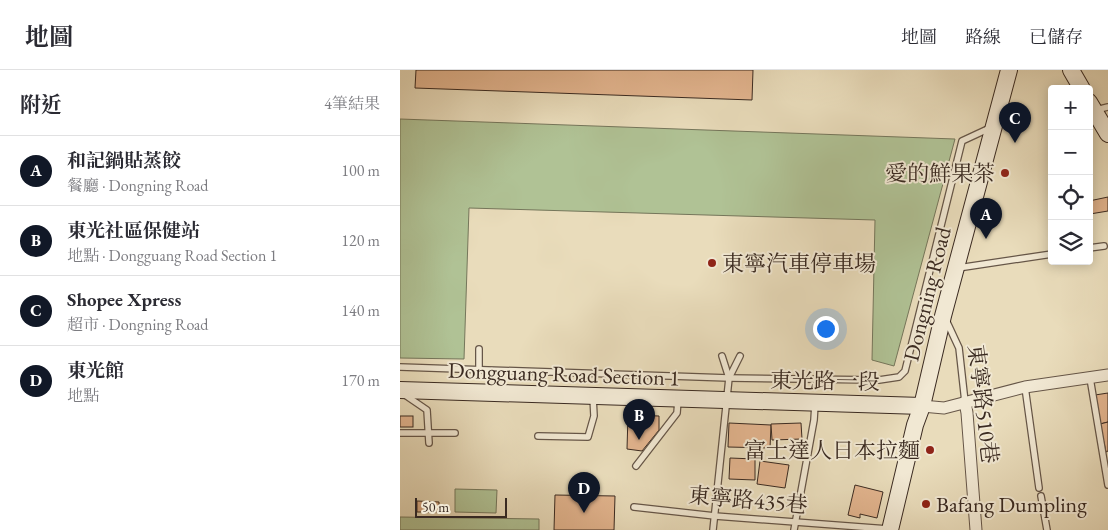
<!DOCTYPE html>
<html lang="zh-TW">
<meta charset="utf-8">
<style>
body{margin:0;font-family:"EB Garamond","Noto Serif TC",serif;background:#f2f2f3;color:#2b2b33}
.controls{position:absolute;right:15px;top:15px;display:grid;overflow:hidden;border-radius:5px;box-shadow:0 2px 12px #0003}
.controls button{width:45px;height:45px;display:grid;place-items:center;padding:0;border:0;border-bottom:1px solid #e1e1e2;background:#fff;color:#2b2b33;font:25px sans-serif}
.scale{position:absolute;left:15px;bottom:12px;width:92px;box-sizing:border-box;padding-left:5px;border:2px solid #3a2a21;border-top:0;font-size:14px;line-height:18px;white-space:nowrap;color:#3a2a21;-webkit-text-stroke:4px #f1e8d3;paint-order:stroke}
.you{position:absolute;left:425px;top:258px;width:18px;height:18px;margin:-12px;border:4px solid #fff;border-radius:50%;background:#1a73e8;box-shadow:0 0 0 8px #1a73e833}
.badge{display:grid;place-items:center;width:32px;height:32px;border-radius:50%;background:#111827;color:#fff;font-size:16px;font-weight:700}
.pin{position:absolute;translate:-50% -41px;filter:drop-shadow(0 1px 2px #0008)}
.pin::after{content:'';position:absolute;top:26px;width:18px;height:15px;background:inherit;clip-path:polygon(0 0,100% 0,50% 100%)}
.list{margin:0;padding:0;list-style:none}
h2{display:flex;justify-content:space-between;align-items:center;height:65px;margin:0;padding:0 20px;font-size:21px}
h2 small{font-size:16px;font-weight:400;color:#7c7c81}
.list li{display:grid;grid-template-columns:32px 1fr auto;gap:15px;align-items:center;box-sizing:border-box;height:70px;padding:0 20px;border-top:1px solid #e1e1e2}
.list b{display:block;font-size:19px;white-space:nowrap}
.list p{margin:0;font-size:16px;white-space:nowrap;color:#7c7c81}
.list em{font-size:16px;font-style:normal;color:#7c7c81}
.icon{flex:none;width:28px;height:28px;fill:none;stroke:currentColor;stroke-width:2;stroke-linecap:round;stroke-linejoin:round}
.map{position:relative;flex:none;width:708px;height:460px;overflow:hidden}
header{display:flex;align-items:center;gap:30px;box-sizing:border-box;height:70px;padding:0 25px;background:#fff;border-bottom:1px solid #e1e1e2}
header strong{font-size:24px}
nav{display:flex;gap:28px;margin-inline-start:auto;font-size:18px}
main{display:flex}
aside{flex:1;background:#fff}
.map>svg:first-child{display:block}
.green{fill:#b0c295;stroke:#75765b}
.building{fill:#e3b58f;stroke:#3a2a21}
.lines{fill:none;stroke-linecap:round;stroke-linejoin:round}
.lane-casing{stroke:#665648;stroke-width:8}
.street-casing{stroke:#665648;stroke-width:13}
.secondary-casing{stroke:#3a2a21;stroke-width:18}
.lane{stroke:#f1e8d3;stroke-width:5.5}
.street{stroke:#f1e8d3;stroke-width:11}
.secondary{stroke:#f1e8d3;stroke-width:16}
.poi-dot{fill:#8f2418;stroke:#f1e8d3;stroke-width:2}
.labels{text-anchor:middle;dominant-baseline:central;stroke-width:4;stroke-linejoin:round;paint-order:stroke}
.poi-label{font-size:22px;fill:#3a2a21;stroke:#f1e8d3;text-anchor:end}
.street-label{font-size:22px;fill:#3a2a21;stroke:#f1e8d3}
</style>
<header>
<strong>地圖</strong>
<nav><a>地圖</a><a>路線</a><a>已儲存</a></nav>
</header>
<main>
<aside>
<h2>附近<small>4筆結果</small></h2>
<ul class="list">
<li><span class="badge">A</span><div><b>和記鍋貼蒸餃</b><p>餐廳 · Dongning Road</p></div><em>100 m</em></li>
<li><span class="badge">B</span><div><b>東光社區保健站</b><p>地點 · Dongguang Road Section 1</p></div><em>120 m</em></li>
<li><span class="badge">C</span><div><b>Shopee Xpress</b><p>超市 · Dongning Road</p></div><em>140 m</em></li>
<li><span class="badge">D</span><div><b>東光館</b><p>地點</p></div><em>170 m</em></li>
</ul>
</aside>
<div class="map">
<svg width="708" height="460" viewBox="0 0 708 460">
<rect width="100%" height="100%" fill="#e9dcbb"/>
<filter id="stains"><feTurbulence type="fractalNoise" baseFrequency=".004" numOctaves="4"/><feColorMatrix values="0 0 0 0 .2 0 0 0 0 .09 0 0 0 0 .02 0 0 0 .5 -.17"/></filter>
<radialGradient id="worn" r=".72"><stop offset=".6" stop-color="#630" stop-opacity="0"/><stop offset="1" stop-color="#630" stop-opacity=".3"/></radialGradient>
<!-- green -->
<g class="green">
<polygon points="0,49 555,69 494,296 472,290 475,150 69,138 64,289 0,288"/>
<polygon points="55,419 97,420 96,443 55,442"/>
<polygon points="0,447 139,449 139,460 0,460"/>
</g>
<!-- building -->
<g class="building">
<polygon points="16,0 353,0 352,30 15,18"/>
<polygon points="708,127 708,141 690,144 689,131"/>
<polygon points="708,323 708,352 700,354 695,325"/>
<polygon points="228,345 259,346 259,360 242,381 227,379"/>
<rect x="0" y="346" width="13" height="11"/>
<polygon points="708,352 708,381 706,382 700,354"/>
<polygon points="329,353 371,355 370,378 328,377"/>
<polygon points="401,353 402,369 372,370 371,354"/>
<polygon points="330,388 355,389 355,410 329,409"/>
<polygon points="360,391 389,395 385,418 357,414"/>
<polygon points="455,415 483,422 477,448 460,444 460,448 448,445"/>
<polygon points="155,425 215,426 214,460 154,460"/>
<polygon points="17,431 39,432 39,442 17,442"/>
</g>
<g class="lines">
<defs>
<g id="lane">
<polyline points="696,40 708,37"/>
<polyline points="689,178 704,176"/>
<polyline points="558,198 652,184"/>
<polyline points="546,250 559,278 565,332"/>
<polyline points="79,279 79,300"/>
<polyline points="322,286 329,308"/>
<polyline points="0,297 329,308 479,310 499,307 505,301 562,71 590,58"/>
<polyline points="690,308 708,415"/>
<polyline points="625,317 639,418"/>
<polyline points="5,325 27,340 29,373"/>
<polyline points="0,363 55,363"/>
<polyline points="138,366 188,367 194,346 193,327"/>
<polyline points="236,396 277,343 278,330"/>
<polyline points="641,426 647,460"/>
<polyline points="234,437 315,446 488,459"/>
<polyline points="313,460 329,308 340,286"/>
<polyline points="394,460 414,350 415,334"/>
</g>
<g id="street">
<polyline points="565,332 567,343 576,460"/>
<polyline points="522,336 544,338 625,317 708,305"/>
</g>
<g id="secondary">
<polyline points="671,0 682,19"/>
<polyline points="689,32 708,64"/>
<polyline points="0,320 522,336"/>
<polyline points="490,460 515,355 522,336 543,246 609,0"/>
</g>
</defs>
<!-- lane casing -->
<use href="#lane" class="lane-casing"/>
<!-- street casing -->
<use href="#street" class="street-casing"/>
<!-- secondary casing -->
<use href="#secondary" class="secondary-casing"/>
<!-- lane -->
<use href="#lane" class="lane"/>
<!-- street -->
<use href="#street" class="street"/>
<!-- secondary -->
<use href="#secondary" class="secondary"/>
</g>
<!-- markers -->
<g class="poi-dot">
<circle cx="605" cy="103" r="5"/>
<circle cx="312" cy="193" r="5"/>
<circle cx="530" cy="380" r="5"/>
<circle cx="526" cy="434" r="5"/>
</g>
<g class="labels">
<!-- poi labels -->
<g class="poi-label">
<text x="595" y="103">愛的鮮果茶</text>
<text x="322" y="193" text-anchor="start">東寧汽車停車場</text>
<text x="520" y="380">富士達人日本拉麵</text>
<text x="536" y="434" text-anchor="start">Bafang Dumpling</text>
</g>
<!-- street labels -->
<g class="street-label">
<text transform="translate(527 224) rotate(-76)">Dongning Road</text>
<text transform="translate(164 304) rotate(2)">Dongguang Road Section 1</text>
<text transform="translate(425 311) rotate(1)">東光路一段</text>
<text transform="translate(583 334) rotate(83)">東寧路510巷</text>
<text transform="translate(348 430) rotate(5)">東寧路435巷</text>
</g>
</g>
<rect width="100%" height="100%" filter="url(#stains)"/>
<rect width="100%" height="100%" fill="url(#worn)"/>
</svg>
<div class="controls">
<button>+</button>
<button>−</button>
<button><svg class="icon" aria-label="locate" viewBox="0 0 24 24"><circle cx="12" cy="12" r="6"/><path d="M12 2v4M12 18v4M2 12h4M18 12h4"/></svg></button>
<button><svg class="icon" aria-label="layers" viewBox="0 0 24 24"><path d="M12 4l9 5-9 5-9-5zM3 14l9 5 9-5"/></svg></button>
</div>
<div class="scale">50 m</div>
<div class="you"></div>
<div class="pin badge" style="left:586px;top:169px">A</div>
<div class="pin badge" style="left:239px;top:370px">B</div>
<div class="pin badge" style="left:615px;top:73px">C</div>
<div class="pin badge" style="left:184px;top:443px">D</div>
</div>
</main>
